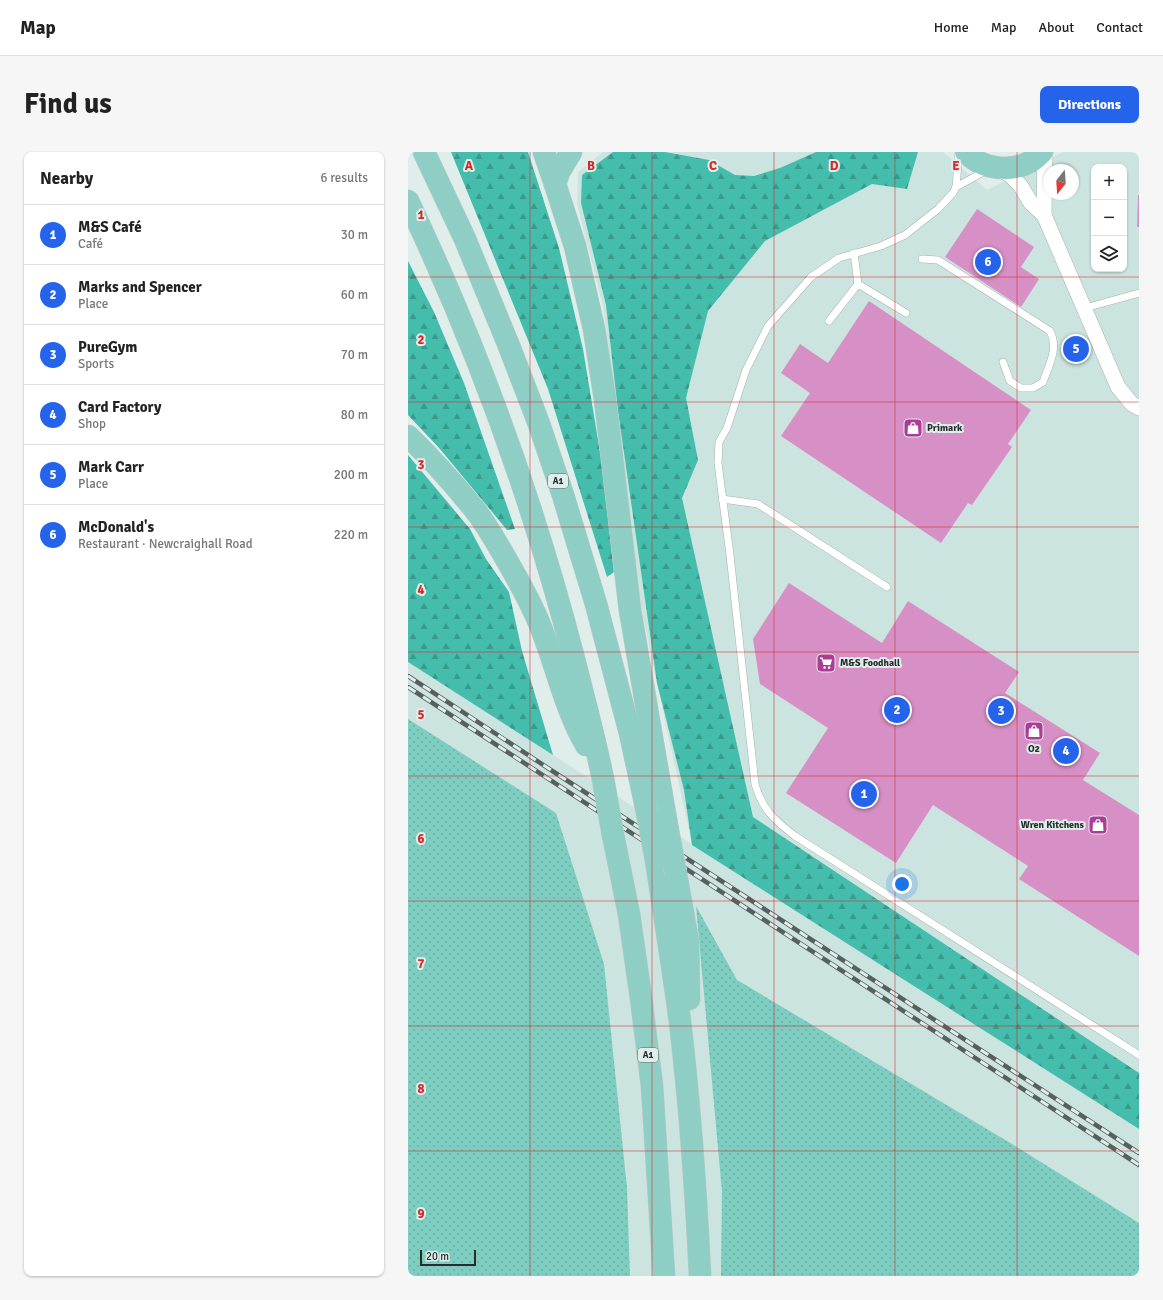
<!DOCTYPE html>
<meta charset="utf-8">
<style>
body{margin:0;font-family:Signika,sans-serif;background:#f6f6f6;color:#222}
.controls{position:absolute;right:12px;top:12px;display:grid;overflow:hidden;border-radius:8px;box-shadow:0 1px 3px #0004}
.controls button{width:36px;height:36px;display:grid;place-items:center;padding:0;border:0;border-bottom:1px solid #e0e0e0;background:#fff;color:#222;font:20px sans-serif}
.compass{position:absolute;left:635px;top:12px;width:36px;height:36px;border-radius:50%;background:#fff;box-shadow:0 1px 3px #0004;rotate:197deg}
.scale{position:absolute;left:12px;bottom:10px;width:56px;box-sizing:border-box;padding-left:4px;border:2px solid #272d2c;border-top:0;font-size:11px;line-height:14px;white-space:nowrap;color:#272d2c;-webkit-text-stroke:3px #dfeeeb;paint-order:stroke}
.you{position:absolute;left:494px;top:732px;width:14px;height:14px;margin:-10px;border:3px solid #fff;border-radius:50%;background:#1a73e8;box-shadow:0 0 0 6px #1a73e833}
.badge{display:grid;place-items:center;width:26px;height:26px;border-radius:50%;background:#2563eb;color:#fff;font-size:13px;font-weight:700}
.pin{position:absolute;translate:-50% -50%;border:2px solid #fff;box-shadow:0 1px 4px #0006}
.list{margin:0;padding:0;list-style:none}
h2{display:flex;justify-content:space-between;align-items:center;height:52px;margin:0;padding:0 16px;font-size:17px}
h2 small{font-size:13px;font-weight:400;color:#767676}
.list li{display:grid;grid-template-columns:26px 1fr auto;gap:12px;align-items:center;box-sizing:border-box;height:60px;padding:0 16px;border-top:1px solid #e0e0e0}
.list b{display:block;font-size:15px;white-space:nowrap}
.list p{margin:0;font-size:13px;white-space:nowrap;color:#767676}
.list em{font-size:13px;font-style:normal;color:#767676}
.icon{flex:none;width:22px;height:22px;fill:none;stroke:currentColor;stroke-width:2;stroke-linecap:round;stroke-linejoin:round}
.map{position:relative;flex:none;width:731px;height:1124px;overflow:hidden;border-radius:8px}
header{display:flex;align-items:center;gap:24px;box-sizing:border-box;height:56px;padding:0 20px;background:#fff;border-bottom:1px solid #e0e0e0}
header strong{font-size:19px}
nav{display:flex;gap:22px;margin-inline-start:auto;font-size:14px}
.intro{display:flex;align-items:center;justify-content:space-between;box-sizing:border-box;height:96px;padding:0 24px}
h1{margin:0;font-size:28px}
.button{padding:10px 18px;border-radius:8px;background:#2563eb;color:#fff;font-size:14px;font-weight:700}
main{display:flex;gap:24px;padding:0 24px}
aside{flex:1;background:#fff;border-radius:8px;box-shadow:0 1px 3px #0004}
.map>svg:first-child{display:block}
.built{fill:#cce4df;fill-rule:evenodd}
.green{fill:url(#green-dots)}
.forest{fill:url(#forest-firs)}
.building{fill:#d790c5}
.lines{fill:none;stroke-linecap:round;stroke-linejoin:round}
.lane-casing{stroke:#a4b2af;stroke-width:8}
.street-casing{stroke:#a4b2af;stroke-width:16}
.primary-casing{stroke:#c7c8c8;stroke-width:23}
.lane{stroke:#fff;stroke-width:7}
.street{stroke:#fff;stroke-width:15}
.primary{stroke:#8fcec5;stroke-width:22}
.rail-casing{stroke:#57605e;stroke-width:4.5}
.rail{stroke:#dfeeeb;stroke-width:3;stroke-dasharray:9;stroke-linecap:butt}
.primary-bridge-casing{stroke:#c7c8c8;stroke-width:23;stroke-linecap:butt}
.primary-bridge{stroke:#8fcec5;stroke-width:22}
.grid{fill:none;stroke:#d62828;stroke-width:1;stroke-opacity:0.55}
.labels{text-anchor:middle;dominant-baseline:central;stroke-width:4;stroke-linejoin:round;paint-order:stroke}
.shield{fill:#dfeeeb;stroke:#5e6765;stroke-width:1}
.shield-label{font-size:9px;font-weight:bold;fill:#272d2c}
.poi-label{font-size:10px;font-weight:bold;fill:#272d2c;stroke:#dfeeeb;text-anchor:start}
.grid-label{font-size:13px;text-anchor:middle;font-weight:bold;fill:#d62828;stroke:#dfeeeb;stroke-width:4;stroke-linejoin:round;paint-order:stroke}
</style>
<header>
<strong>Map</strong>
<nav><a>Home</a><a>Map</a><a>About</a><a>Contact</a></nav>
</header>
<div class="intro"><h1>Find us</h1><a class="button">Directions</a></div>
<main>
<aside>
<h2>Nearby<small>6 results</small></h2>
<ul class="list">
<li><span class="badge">1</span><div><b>M&amp;S Café</b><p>Café</p></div><em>30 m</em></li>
<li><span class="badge">2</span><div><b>Marks and Spencer</b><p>Place</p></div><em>60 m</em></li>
<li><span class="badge">3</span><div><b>PureGym</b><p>Sports</p></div><em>70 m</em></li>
<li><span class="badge">4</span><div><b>Card Factory</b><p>Shop</p></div><em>80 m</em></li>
<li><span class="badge">5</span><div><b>Mark Carr</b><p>Place</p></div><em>200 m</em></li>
<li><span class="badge">6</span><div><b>McDonald's</b><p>Restaurant · Newcraighall Road</p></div><em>220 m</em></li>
</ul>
</aside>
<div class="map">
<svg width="731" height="1124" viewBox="0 0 731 1124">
<defs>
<pattern id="green-dots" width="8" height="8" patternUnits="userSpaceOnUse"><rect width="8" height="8" fill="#7dcdc0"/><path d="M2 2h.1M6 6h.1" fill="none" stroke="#6cb0a5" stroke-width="1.8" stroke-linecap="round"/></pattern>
<pattern id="forest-firs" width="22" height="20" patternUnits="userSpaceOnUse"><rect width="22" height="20" fill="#44bdac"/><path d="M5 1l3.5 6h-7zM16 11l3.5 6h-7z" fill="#399a8c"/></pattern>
</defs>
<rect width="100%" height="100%" fill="#dfeeeb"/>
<!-- built -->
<path class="built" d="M195 0H535L579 38 655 0H731V1124H0V510L284 692 247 523 231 444 195 154 169 52 170 20ZM686 15H716V117H686ZM641 18H665V42H641Z"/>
<!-- green -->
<g class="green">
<polygon points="0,567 148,661 196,812 219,1036 222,1124 0,1124"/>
<polygon points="288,754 329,828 599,989 731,1071 731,1124 313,1124 314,1040"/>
</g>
<!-- forest -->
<g class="forest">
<polygon points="43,0 120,0 151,96 175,197 194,312 206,420 199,425 140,237"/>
<polygon points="205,0 257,0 301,8 327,23 346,24 372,16 408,0 510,0 499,37 464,32 357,89 300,159 278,246 290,308 274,346 345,665 731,921 731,977 284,693 276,638 249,531 210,259 198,153 173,51 174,23"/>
<polygon points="0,109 26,160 56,231 107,377 99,378 32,297 0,263"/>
<polygon points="0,303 62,377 78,407 101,440 114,499 145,603 0,510"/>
</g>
<!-- building -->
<g class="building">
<polygon points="730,43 731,43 731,75 729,75"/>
<polygon points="569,57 626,95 613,115 631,127 613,155 537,105"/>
<polygon points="461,149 623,258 600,292 604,295 564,353 560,351 533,391 373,284 402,241 373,221 392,192 420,211"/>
<polygon points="381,431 474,491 500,449 611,520 597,541 692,601 675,628 731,663 731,804 611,727 620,714 525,653 488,711 378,641 420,576 352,532 345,487"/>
</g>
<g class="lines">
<defs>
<g id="lane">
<path d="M551 0 548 35 545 41 530 57 497 83 473 94 431 106 403 125 360 174 338 218 319 276 311 290 310 311 322 403 347 632C354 657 366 668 387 684L731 903"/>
<polyline points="548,35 579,18"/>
<polyline points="446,101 450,132 498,161"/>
<path d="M514 107 530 108 642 179C651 196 641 213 635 230L625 236H613L602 229 595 210"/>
<polyline points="677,156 731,141"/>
<polyline points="421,169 450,132"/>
<polyline points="314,347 350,352 479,435"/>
</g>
<g id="street">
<polyline points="590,16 602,23 612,33 623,51 636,63 710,235 724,252 731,256"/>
<polyline points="636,63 637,0"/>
</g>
<g id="primary">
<polyline points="16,0 57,87 101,194 131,272 155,343 188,452 222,581 238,655"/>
<polyline points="136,0 147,32 167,94 186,177 197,247 222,458 258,668"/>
<path d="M558 0C574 18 605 21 625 8 628 6 631 3 634 0"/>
<polyline points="147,32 151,20 163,0"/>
<path d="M0 49C70 196 125 349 166 507 176 547 187 587 195 627"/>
<path d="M0 284C24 307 46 332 67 358 79 373 88 390 98 407 109 426 120 445 129 466 147 507 155 553 178 593"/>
<polyline points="205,683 221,762 233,846 244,934 256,1124"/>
<path d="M248 708C256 762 265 816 272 870 282 954 288 1039 292 1124"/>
<polyline points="268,722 280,790 281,847"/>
</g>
</defs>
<!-- lane casing -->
<use href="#lane" class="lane-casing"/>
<!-- street casing -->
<use href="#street" class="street-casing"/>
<!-- primary casing -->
<use href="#primary" class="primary-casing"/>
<!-- lane -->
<use href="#lane" class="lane"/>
<!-- street -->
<use href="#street" class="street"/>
<!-- primary -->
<use href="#primary" class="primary"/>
<defs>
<g id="rail">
<polyline points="0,524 149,622 731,1001"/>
<polyline points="0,535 731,1013"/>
</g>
</defs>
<!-- rail casing -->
<use href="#rail" class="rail-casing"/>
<!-- rail -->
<use href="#rail" class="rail"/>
<defs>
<g id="primary-bridge">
<polyline points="195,627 205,683"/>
<polyline points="238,655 248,708"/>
<polyline points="258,668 268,722"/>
</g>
</defs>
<!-- primary-bridge casing -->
<use href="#primary-bridge" class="primary-bridge-casing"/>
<!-- primary-bridge -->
<use href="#primary-bridge" class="primary-bridge"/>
</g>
<!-- grid -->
<path class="grid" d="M122 0V1124M244 0V1124M366 0V1124M487 0V1124M609 0V1124M0 125H731M0 250H731M0 375H731M0 500H731M0 624H731M0 749H731M0 874H731M0 999H731"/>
<!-- icons -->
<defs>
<symbol id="shop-square" viewBox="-11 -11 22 22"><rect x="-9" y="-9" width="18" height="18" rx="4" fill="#ae3c97" stroke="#dfeeeb"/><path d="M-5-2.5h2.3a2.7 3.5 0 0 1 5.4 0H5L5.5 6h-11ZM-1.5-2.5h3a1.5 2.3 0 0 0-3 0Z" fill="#fff"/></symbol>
<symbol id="supermarket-square" viewBox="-11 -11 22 22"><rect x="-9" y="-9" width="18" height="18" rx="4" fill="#ae3c97" stroke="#dfeeeb"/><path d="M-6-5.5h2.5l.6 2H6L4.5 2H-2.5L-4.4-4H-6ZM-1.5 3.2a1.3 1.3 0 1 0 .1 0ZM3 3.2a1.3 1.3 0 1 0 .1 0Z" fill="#fff"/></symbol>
</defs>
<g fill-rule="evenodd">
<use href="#shop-square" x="494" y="265" width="22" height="22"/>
<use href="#supermarket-square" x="407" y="500" width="22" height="22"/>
<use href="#shop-square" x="615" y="568" width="22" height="22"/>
<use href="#shop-square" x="679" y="662" width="22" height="22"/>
</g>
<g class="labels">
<!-- shield labels -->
<g class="shield">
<rect x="140" y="322" width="20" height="14" rx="3"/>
<rect x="230" y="896" width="20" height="14" rx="3"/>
</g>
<g class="shield-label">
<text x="150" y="329">A1</text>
<text x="240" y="903">A1</text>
</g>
<!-- poi labels -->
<g class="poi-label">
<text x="519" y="276">Primark</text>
<text x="432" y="511">M&amp;S Foodhall</text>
<text x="626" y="597" text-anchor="middle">O2</text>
<text x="676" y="673" text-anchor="end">Wren Kitchens</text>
</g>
</g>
<g class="grid-label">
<text x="61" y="18">A</text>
<text x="183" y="18">B</text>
<text x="305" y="18">C</text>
<text x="426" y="18">D</text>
<text x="548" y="18">E</text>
<text x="13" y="67">1</text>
<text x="13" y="192">2</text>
<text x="13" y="317">3</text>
<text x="13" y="442">4</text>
<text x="13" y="567">5</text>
<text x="13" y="691">6</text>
<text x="13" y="816">7</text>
<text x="13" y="941">8</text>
<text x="13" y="1066">9</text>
</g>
</svg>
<div class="controls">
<button>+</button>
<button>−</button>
<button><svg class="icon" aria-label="layers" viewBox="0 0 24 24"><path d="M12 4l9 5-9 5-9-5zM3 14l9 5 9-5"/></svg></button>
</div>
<svg class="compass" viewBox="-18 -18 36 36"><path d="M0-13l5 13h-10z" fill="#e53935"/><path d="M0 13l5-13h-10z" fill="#767676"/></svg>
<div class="scale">20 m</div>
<div class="you"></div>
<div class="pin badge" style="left:456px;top:642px">1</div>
<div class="pin badge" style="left:489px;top:558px">2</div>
<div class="pin badge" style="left:593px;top:559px">3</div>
<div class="pin badge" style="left:658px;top:599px">4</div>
<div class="pin badge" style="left:668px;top:197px">5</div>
<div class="pin badge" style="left:580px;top:110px">6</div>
</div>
</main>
